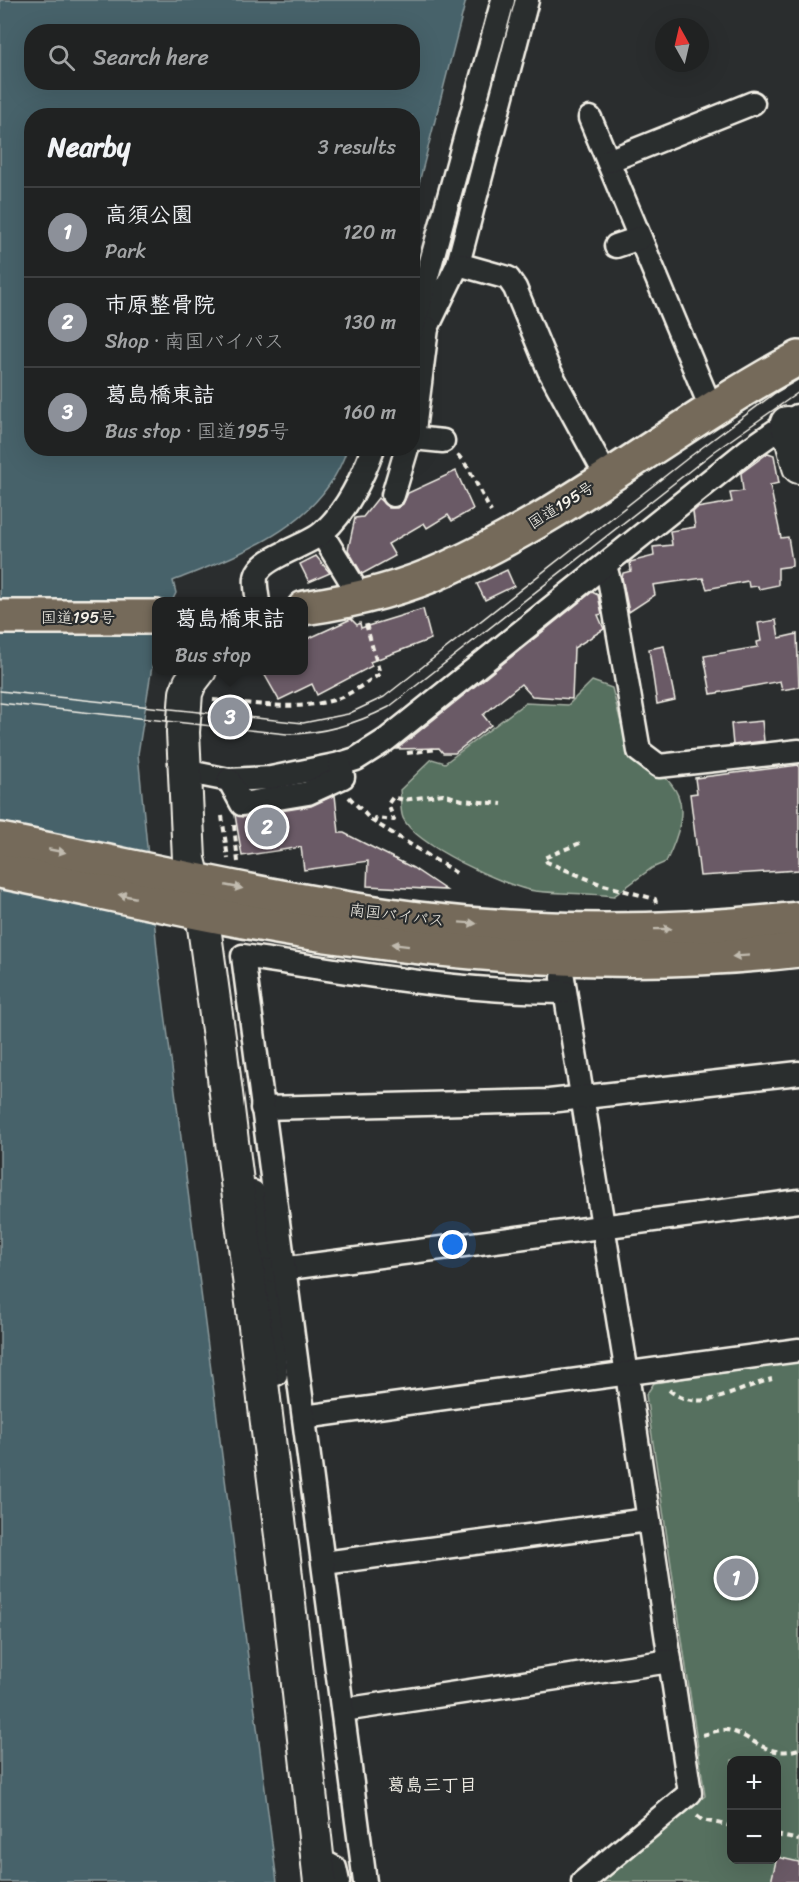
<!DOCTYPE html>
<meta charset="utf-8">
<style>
body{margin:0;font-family:Sriracha,"Klee One",sans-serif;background:#282a2a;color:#f1f3f6}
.controls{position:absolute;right:18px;bottom:18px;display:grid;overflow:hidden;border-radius:12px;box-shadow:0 6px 24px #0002}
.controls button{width:54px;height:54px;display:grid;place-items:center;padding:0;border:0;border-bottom:2px solid #3d3f40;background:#202222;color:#f1f3f6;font:30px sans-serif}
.compass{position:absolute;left:655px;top:18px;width:54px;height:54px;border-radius:50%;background:#202222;box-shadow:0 6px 24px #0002;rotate:352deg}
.you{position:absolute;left:453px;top:1245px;width:21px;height:21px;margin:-15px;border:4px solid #fff;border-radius:50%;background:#1a73e8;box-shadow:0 0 0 9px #1a73e833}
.badge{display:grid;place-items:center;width:39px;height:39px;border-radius:50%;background:#8c9099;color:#fff;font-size:20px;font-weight:700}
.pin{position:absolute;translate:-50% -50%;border:3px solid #fff;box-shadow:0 2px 6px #0006}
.popup{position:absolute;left:152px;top:597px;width:156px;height:78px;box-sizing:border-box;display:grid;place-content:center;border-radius:12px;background:#202222;filter:drop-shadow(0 2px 4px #0005);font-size:20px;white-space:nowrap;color:#a2a4a5}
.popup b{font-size:22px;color:#f1f3f6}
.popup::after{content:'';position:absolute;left:50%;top:100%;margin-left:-12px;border:12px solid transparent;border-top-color:#202222}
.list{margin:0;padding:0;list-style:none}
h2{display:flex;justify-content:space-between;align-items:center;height:78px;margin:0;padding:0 24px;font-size:26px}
h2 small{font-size:20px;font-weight:400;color:#a2a4a5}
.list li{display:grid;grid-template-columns:39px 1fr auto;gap:18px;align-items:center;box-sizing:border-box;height:90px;padding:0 24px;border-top:2px solid #3d3f40}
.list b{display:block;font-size:22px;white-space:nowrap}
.list p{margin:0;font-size:20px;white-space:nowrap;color:#a2a4a5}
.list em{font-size:20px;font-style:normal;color:#a2a4a5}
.icon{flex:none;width:33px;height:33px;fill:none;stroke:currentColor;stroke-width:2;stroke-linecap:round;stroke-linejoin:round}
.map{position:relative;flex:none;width:799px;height:1882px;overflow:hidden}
.search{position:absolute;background:#202222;box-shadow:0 6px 24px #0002;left:24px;top:24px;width:396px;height:66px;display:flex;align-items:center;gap:15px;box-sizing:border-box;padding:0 21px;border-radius:24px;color:#a2a4a5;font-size:22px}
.panel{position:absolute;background:#202222;box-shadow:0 6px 24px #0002;left:24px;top:108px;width:396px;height:348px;border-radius:24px}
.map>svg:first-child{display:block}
.green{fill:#56705e;stroke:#a5b0a3;stroke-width:1.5;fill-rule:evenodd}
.water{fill:#47626b;stroke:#8c9b9d;stroke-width:1.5;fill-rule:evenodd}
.building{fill:#6a5a66;stroke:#f4f1e8;stroke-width:1.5}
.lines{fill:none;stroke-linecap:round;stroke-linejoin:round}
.street-casing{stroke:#f4f1e8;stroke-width:27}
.secondary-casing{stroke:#f4f1e8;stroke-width:36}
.highway-casing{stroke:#f4f1e8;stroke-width:38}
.path{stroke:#f4f1e8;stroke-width:4;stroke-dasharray:6 4.5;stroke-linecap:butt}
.street{stroke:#2a2d2e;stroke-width:22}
.secondary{stroke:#2a2d2e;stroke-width:32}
.highway{stroke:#746a5a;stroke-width:33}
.tram{stroke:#f4f1e8;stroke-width:1.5}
.oneway{fill:#c1bbaf}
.labels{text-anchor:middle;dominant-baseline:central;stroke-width:4.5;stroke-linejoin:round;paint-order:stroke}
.street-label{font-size:16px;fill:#f4f1e8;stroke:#2a2d2e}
.neighbourhood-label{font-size:18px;font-weight:bold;fill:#f4f1e8;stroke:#2a2d2e}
</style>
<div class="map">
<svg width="799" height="1882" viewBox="0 0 799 1882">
<rect width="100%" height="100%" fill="#2a2d2e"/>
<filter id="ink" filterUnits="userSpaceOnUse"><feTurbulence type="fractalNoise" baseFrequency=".0167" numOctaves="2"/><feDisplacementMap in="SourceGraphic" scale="12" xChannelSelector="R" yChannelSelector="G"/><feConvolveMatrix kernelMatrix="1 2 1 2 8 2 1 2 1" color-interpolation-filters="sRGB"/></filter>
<g filter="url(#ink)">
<!-- green -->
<g class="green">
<path d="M592 681 612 688 628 750C682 785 695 800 666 862L652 868 614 896C588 893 561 894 535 891 506 887 415 845 403 818 400 811 401 798 400 790L432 759 445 763 525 703 568 705Z"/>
<path d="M799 1362V1882H600L705 1796 646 1395 654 1383ZM732 1760H776V1860H732Z"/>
</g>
<!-- water -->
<path class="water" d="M0 0H466L413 206 412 116H32V448L347 449C322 526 241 554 173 581L176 593 172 601 156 602V641L138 754 158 959 277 1882H0ZM32 32H412V82H32Z"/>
<!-- building -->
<g class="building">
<polygon points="768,453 774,455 779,483 770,485 781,538 788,537 792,561 792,566 778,568 778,585 759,589 758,586 749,587 748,581 707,589 703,578 653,585 655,595 629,612 622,578 623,573 631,571 630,562 654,556 653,547 672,545 670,531 695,527 693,512 697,508 732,502 730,493 743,491 741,473"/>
<polygon points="456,471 473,509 452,521 448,515 427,528 424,523 388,544 395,556 362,574 348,550 355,518 363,517 378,498 389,508 397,508 403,504 408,493"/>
<polygon points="316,556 330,573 309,582 300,564"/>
<polygon points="507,570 514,586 485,600 477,584"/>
<polygon points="592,592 598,595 602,614 598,615 604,629 574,648 572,699 532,696 521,684 483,715 491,725 455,753 443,753 439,748 397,749"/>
<polygon points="423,609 431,639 370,662 372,666 317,695 312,684 279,700 262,670 303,670 303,641 351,619 357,625 360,623 361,628"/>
<polygon points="776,620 779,638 797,634 799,687 782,690 780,681 711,694 704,656 758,647 757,642 761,641 758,623"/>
<polygon points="664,646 675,700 657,704 649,649"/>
<polygon points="762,721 764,741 733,745 731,724"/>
<polygon points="799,765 799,870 700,876 690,794 697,793 695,778"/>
<polygon points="335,795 339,833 344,833 413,868 446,890 367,886 368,861 304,870 301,847 242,856 235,815 244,817 311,806"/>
<polygon points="777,1857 799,1862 799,1882 771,1882"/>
</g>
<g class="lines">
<defs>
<g id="street">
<polyline points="590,118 711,408"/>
<polyline points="608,161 753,103"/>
<polyline points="616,246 640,238"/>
<polyline points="458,264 527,0"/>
<polyline points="414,325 427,328 458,264 508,278 515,288 549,370 607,477"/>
<polyline points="427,328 413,438 443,441"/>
<polyline points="412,331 503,0"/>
<polyline points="393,495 407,448"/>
<polyline points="322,534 352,583"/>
<polyline points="605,566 610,584 639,751 659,766 799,751"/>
<path d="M258 602C257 594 255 585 256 578 258 557 309 546 323 532 346 512 363 477 373 448"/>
<polyline points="184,771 229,780 271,778 340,764 356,759 386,740 748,450 797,416"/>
<polyline points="229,780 242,804 308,793 343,777 340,764"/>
<polyline points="563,978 627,1374 690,1793 583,1882"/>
<polyline points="262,1108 549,1101 799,1073"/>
<polyline points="253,1192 266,1271 276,1374"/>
<polyline points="266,1271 799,1201"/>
<polyline points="304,1417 799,1350"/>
<polyline points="324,1563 648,1520"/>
<polyline points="343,1710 670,1661"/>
<polyline points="318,1859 335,1868 338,1882"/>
<path d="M365 1882 243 956C349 972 457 992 565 992"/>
</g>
<g id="secondary">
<polyline points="787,423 799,467"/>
<polyline points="200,670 190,683 186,693 183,732 189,859 202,912 219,1037 285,1568 320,1882"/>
</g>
<g id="highway">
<path d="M304 608C352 601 403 589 448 568 572 512 679 422 799 358"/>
<polyline points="0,617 156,617"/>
<path d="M0 840C139 867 278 901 419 919 544 934 674 933 799 919"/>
<path d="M0 871C115 894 231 922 347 938 497 959 649 968 799 950"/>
</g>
</defs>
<!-- street casing -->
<use href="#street" class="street-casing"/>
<!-- secondary casing -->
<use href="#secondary" class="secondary-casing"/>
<!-- highway casing -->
<use href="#highway" class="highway-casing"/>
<!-- path -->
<g class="path">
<polyline points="458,455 469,469 491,512"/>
<path d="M213 700C251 703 293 711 330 701 348 697 365 683 380 674L366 624"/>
<polyline points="407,753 438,749"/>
<polyline points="349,797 371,820 458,874"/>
<polyline points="222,816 228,859"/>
<polyline points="374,823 376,818 394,820 388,804 393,797 404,800 443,794 462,800 502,804"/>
<polyline points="234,825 238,862"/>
<polyline points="580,843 544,858 547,862 600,884 655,899 656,903"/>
<path d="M669 1390C701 1416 739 1387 772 1379"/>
<path d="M703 1735C710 1733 720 1729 727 1730 756 1737 765 1759 799 1749"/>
<polyline points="697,1816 702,1820 732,1826"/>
<polyline points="776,1835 799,1840"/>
</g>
<!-- street -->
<use href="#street" class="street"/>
<!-- secondary -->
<use href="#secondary" class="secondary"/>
<!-- highway -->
<use href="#highway" class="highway"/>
<!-- tram -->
<g class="tram">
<polyline points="0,691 303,723 348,714 384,697 688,458 775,393 799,379"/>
<path d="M0 703 287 734C323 734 356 724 389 707L715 451 799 392"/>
</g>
</g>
<!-- one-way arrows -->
<defs><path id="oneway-solid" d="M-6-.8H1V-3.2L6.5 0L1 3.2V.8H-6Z" transform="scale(1.5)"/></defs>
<g class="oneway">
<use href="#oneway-solid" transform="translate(57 851) rotate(11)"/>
<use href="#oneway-solid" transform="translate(234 887) rotate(11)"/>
<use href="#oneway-solid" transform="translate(127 896) rotate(-169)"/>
<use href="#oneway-solid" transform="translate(468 923) rotate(4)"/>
<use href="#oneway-solid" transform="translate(663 929) rotate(-1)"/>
<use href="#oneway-solid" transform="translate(400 945) rotate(-173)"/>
<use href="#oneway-solid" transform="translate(741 956) rotate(176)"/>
</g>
</g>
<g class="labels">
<!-- street labels -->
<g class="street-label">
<text transform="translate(561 505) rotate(-32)">国道195号</text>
<text x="78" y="617">国道195号</text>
<text transform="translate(397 915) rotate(7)">南国バイパス</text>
</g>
<!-- neighbourhood labels -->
<g class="neighbourhood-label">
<text x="432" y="1785">葛島三丁目</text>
</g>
</g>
</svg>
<div class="controls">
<button>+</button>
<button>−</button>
</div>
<svg class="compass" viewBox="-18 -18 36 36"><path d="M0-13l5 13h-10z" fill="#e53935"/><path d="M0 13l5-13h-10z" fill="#a2a4a5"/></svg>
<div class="you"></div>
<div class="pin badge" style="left:736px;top:1578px">1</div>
<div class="pin badge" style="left:267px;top:827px">2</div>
<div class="pin badge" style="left:230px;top:717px">3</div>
<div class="popup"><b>葛島橋東詰</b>Bus stop</div>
<div class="search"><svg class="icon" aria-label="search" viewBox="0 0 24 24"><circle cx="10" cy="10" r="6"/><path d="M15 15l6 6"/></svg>Search here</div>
<section class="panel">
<h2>Nearby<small>3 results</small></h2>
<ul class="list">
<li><span class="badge">1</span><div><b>高須公園</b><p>Park</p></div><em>120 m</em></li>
<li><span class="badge">2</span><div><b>市原整骨院</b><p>Shop · 南国バイパス</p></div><em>130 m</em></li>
<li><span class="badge">3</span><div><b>葛島橋東詰</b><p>Bus stop · 国道195号</p></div><em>160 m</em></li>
</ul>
</section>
</div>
